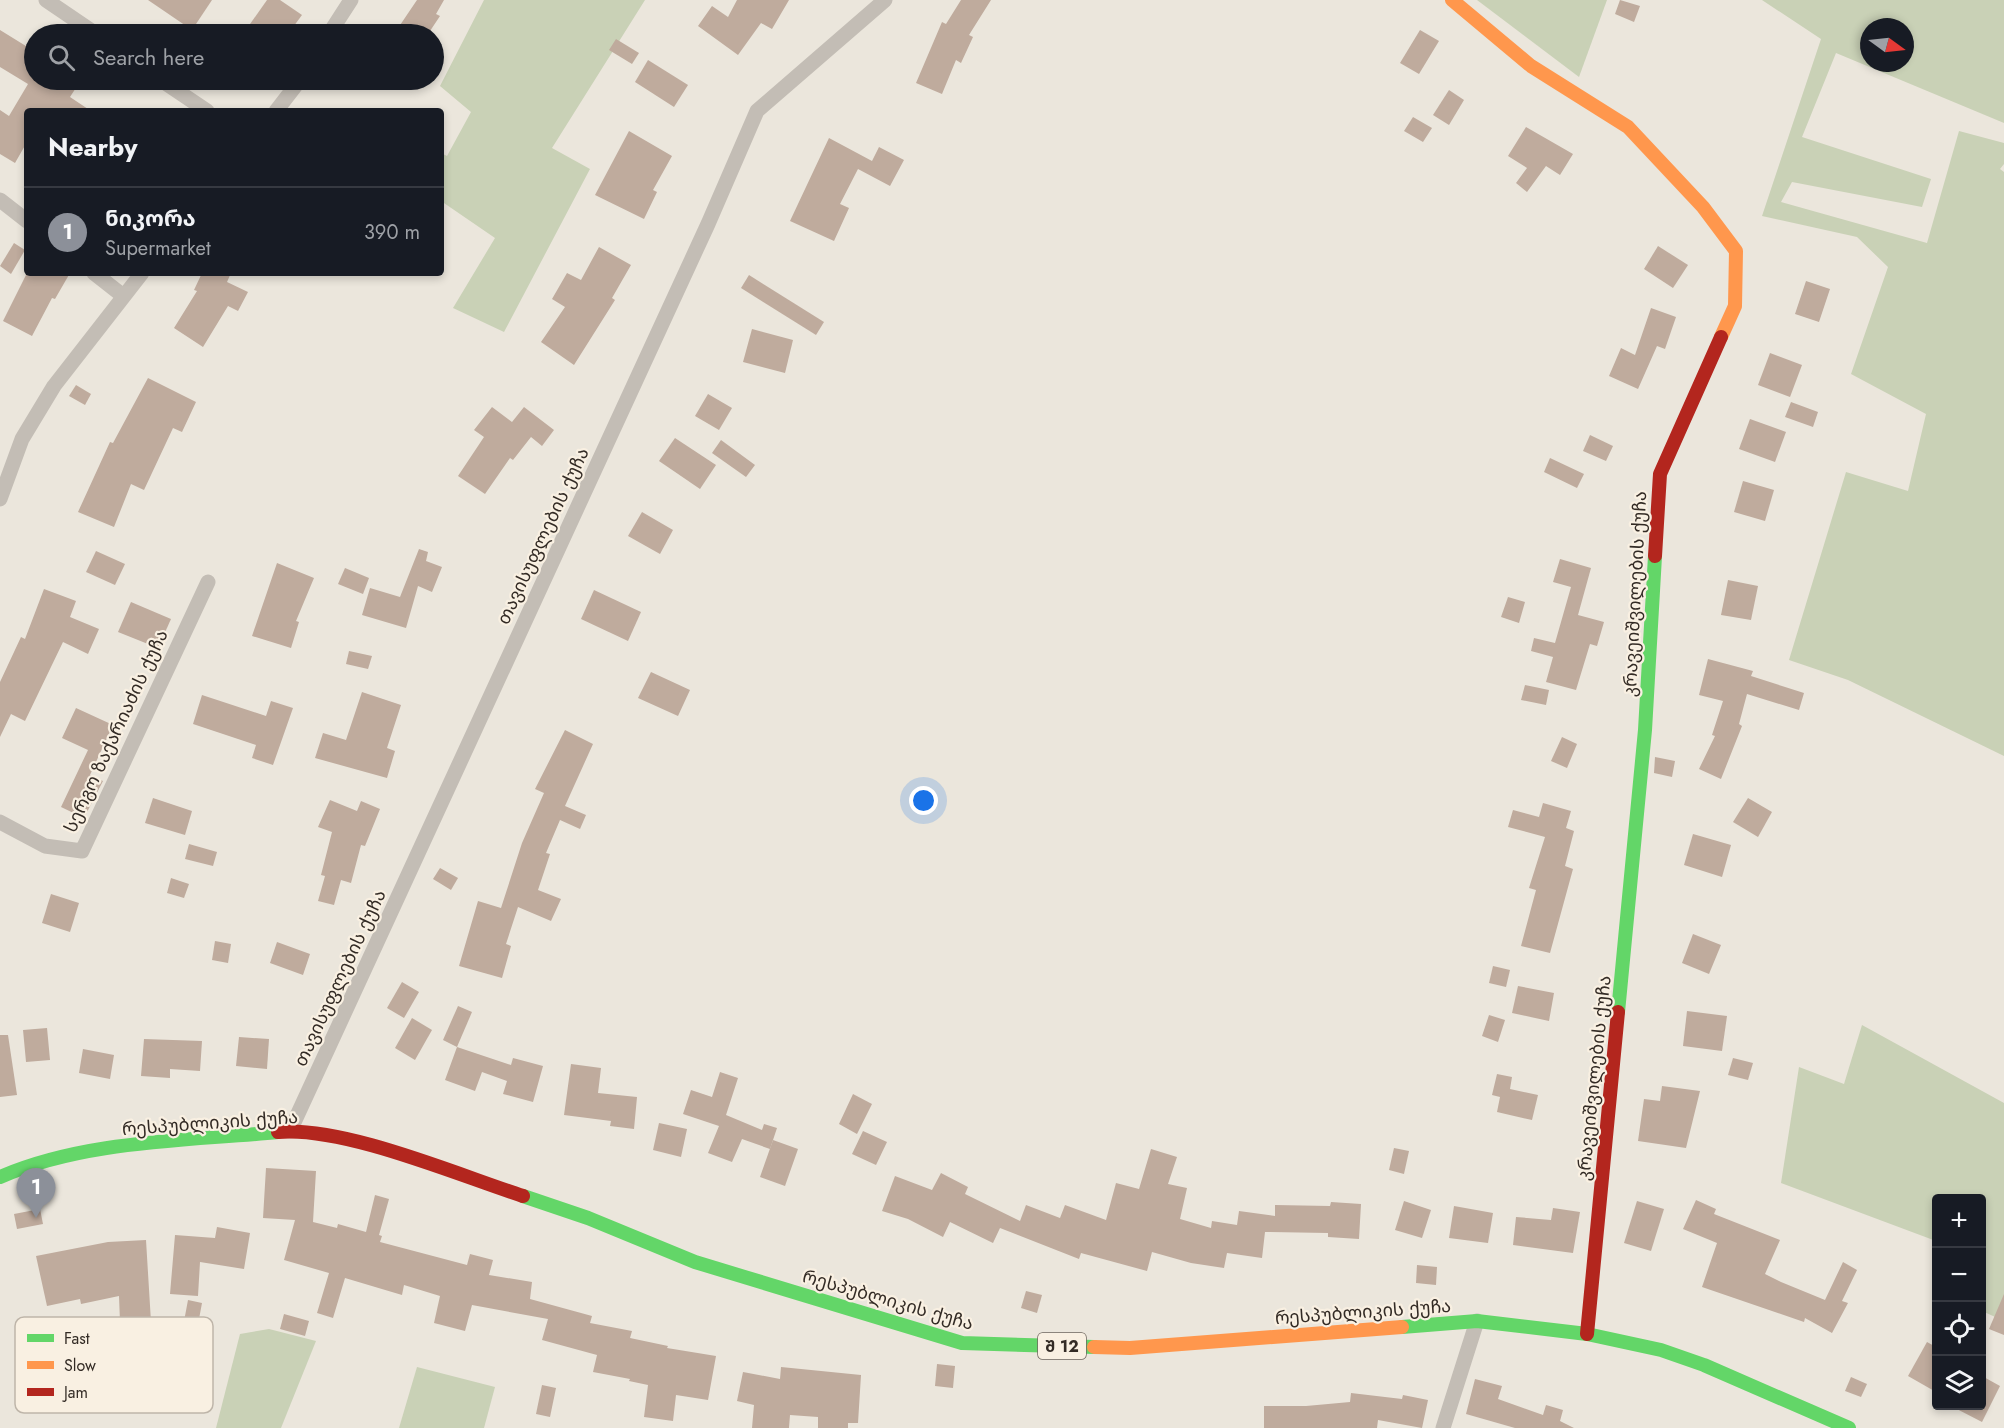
<!DOCTYPE html>
<meta charset="utf-8">
<style>
body{margin:0;font-family:Jost,"Noto Sans Georgian",sans-serif;background:#20242c;color:#f1f3f6}
.controls{position:absolute;right:18px;bottom:18px;display:grid;overflow:hidden;border-radius:6px;box-shadow:0 3px 9px #0003}
.controls button{width:54px;height:54px;display:grid;place-items:center;padding:0;border:0;border-bottom:2px solid #363941;background:#171b24;color:#f1f3f6;font:30px sans-serif}
.compass{position:absolute;left:1860px;top:18px;width:54px;height:54px;border-radius:50%;background:#171b24;box-shadow:0 3px 9px #0003;rotate:105deg}
.you{position:absolute;left:924px;top:801px;width:21px;height:21px;margin:-15px;border:4px solid #fff;border-radius:50%;background:#1a73e8;box-shadow:0 0 0 9px #1a73e833}
.badge{display:grid;place-items:center;width:39px;height:39px;border-radius:50%;background:#8c9099;color:#fff;font-size:20px;font-weight:700}
.pin{position:absolute;translate:-50% -50px;filter:drop-shadow(0 2px 3px #0008)}
.pin::after{content:'';position:absolute;top:32px;width:21px;height:18px;background:inherit;clip-path:polygon(0 0,100% 0,50% 100%)}
.list{margin:0;padding:0;list-style:none}
h2{display:flex;justify-content:space-between;align-items:center;height:78px;margin:0;padding:0 24px;font-size:26px}
h2 small{font-size:20px;font-weight:400;color:#9ea1a6}
.list li{display:grid;grid-template-columns:39px 1fr auto;gap:18px;align-items:center;box-sizing:border-box;height:90px;padding:0 24px;border-top:2px solid #363941}
.list b{display:block;font-size:22px;white-space:nowrap}
.list p{margin:0;font-size:20px;white-space:nowrap;color:#9ea1a6}
.list em{font-size:20px;font-style:normal;color:#9ea1a6}
.icon{flex:none;width:33px;height:33px;fill:none;stroke:currentColor;stroke-width:2;stroke-linecap:round;stroke-linejoin:round}
.map{position:relative;flex:none;width:2004px;height:1428px;overflow:hidden}
.search{position:absolute;background:#171b24;box-shadow:0 3px 9px #0003;left:24px;top:24px;width:420px;height:66px;display:flex;align-items:center;gap:15px;box-sizing:border-box;padding:0 21px;border-radius:33px;color:#9ea1a6;font-size:22px}
.panel{position:absolute;background:#171b24;box-shadow:0 3px 9px #0003;left:24px;top:108px;width:420px;height:168px;border-radius:6px}
.map>svg:first-child{display:block}
.green{fill:#c9d1b6;fill-rule:evenodd}
.building{fill:#bfab9d}
.lines{fill:none;stroke-linecap:round;stroke-linejoin:round}
.street{stroke:#c3bdb5;stroke-width:15}
.fast{stroke:#63d668;stroke-width:14}
.slow{stroke:#ff974d;stroke-width:14}
.jam{stroke:#b3261e;stroke-width:14}
.labels{text-anchor:middle;dominant-baseline:central;stroke-width:4.5;stroke-linejoin:round;paint-order:stroke}
.shield{fill:#f9f0e2;stroke:#6e665e;stroke-width:1.5}
.shield-label{font-size:16px;font-weight:bold;fill:#332b25}
.street-label{font-size:18px;fill:#332b25;stroke:#f9f0e2}
.key{fill:#f9f0e2;stroke:#beb5a9;stroke-width:1.5}
.key-label{font-size:16px;fill:#332b25}
</style>
<div class="map">
<svg width="2004" height="1428" viewBox="0 0 2004 1428">
<rect width="100%" height="100%" fill="#ebe6dc"/>
<!-- green -->
<g class="green">
<polygon points="484,0 645,0 552,148 590,169 504,332 453,308 495,238 441,201 441,153 447,156 471,112 440,86"/>
<polygon points="1477,0 1607,0 1579,77"/>
<path d="M1762 0H2004V123L1836 53 1802 137 1931 179 1922 207 1792 182 1781 202 1927 243 1959 131 2004 143V164L2000 169 2004 172V756L1848 680 1789 660 1846 472 1908 491 1926 414 1851 374 1888 267 1857 237 1762 216 1821 39ZM1869 27H1905V63H1869Z"/>
<polygon points="1862,1025 2004,1103 2004,1321 1982,1311 1982,1198 1936,1198 1936,1241 1781,1183 1799,1067 1844,1084"/>
<polygon points="269,1329 316,1341 281,1428 216,1428 240,1334"/>
<polygon points="417,1367 495,1387 484,1428 399,1428"/>
</g>
<!-- building -->
<g class="building">
<polygon points="148,0 212,0 192,30"/>
<polygon points="267,0 280,0 302,15 288,34 243,34"/>
<polygon points="417,0 444,0 436,14 440,16 428,34 394,34"/>
<polygon points="737,0 789,0 772,29 761,23 738,55 698,26 712,6 728,17"/>
<polygon points="961,0 991,0 969,35 973,37 961,63 956,60 942,94 916,83 942,22 946,24"/>
<polygon points="1620,0 1640,6 1634,22 1615,14"/>
<polygon points="0,30 34,51 34,80 50,80 61,86 65,80 81,80 70,97 91,111 27,111 27,142 15,163 0,154 0,110 9,116 28,84 0,67"/>
<polygon points="1420,30 1439,41 1419,74 1400,63"/>
<polygon points="616,39 639,53 632,64 609,50"/>
<polygon points="648,60 688,85 674,107 635,82"/>
<polygon points="1449,90 1464,100 1449,125 1433,115"/>
<polygon points="1413,117 1432,128 1423,142 1404,131"/>
<polygon points="1526,127 1573,154 1560,175 1546,166 1527,192 1516,183 1527,168 1508,156"/>
<polygon points="629,131 672,156 653,190 657,192 644,219 595,195"/>
<polygon points="829,138 872,161 879,147 904,160 890,186 858,169 840,204 849,208 834,241 790,221"/>
<polygon points="14,243 25,250 11,274 0,266"/>
<polygon points="1658,246 1688,265 1673,288 1644,269"/>
<polygon points="599,247 631,265 612,298 615,300 574,365 541,342 565,307 552,299 567,273 581,280"/>
<polygon points="27,273 70,273 55,299 52,298 32,336 3,321"/>
<polygon points="202,273 231,273 227,282 248,292 238,311 228,306 203,347 174,328 197,291 194,290"/>
<polygon points="749,275 824,322 816,335 741,288"/>
<polygon points="1806,281 1830,289 1819,322 1795,314"/>
<polygon points="1651,308 1676,317 1665,349 1657,346 1638,389 1609,376 1621,348 1635,355"/>
<polygon points="752,329 793,340 785,373 743,362"/>
<polygon points="1770,353 1802,365 1790,397 1758,385"/>
<polygon points="148,378 196,402 182,432 173,428 144,490 131,484 114,527 78,512 110,442 113,443"/>
<polygon points="76,385 91,394 85,405 69,396"/>
<polygon points="708,394 732,408 719,430 695,416"/>
<polygon points="1791,402 1818,412 1813,427 1785,417"/>
<polygon points="492,407 512,422 524,407 554,430 542,446 531,437 513,460 510,458 485,494 458,476 484,437 474,430"/>
<polygon points="1750,419 1786,432 1775,462 1739,449"/>
<polygon points="1590,435 1613,446 1606,461 1583,451"/>
<polygon points="675,438 716,465 700,489 659,461"/>
<polygon points="721,440 755,465 746,477 712,453"/>
<polygon points="1550,458 1584,474 1577,488 1544,472"/>
<polygon points="1743,481 1774,490 1765,521 1734,512"/>
<polygon points="642,512 673,530 660,554 628,536"/>
<polygon points="419,549 428,552 426,561 442,567 432,592 418,586 406,628 362,615 370,588 400,597"/>
<polygon points="96,551 125,564 115,585 86,572"/>
<polygon points="1560,559 1591,568 1578,615 1604,622 1597,646 1590,644 1576,690 1546,682 1553,657 1531,651 1534,638 1555,643 1571,587 1553,582"/>
<polygon points="277,563 314,578 296,621 299,622 291,648 252,636"/>
<polygon points="345,568 369,578 363,594 338,584"/>
<polygon points="1728,580 1758,586 1751,620 1721,615"/>
<polygon points="44,589 76,601 70,617 99,629 88,654 63,642 25,721 11,714 0,737 0,682 21,637 25,639"/>
<polygon points="594,590 641,612 628,641 581,619"/>
<polygon points="1508,597 1525,602 1519,623 1501,617"/>
<polygon points="131,602 171,619 158,648 118,632"/>
<polygon points="349,651 372,656 368,669 346,664"/>
<polygon points="1708,659 1753,671 1751,676 1804,693 1799,710 1747,694 1739,724 1742,726 1721,779 1699,769 1715,736 1712,735 1723,701 1699,695"/>
<polygon points="651,672 690,690 678,716 638,698"/>
<polygon points="1525,685 1549,690 1546,705 1521,700"/>
<polygon points="362,692 401,705 387,748 395,751 387,778 315,758 323,733 346,740"/>
<polygon points="202,695 266,716 271,701 293,708 273,765 252,758 256,745 193,724"/>
<polygon points="76,708 113,725 90,775 103,781 84,818 61,807 88,750 62,738"/>
<polygon points="565,730 593,744 565,806 586,815 580,829 560,820 546,853 550,854 538,890 561,899 551,921 518,907 506,944 511,946 502,978 459,966 478,901 501,908 522,843 544,793 535,789"/>
<polygon points="1562,737 1577,744 1567,768 1551,761"/>
<polygon points="1655,757 1675,761 1672,777 1654,773"/>
<polygon points="153,798 192,811 185,835 145,823"/>
<polygon points="1748,798 1772,812 1758,837 1733,822"/>
<polygon points="330,800 357,811 361,801 380,809 365,846 361,845 351,883 341,880 334,905 318,901 325,876 321,875 332,832 318,827"/>
<polygon points="1543,803 1571,811 1566,828 1574,831 1565,866 1573,869 1550,953 1521,946 1536,890 1529,888 1545,837 1508,827 1513,810 1539,817"/>
<polygon points="1693,834 1731,845 1722,877 1684,865"/>
<polygon points="189,844 217,852 213,866 185,859"/>
<polygon points="440,868 458,878 451,890 433,879"/>
<polygon points="171,878 189,884 184,898 167,893"/>
<polygon points="51,894 79,903 70,932 42,923"/>
<polygon points="1693,934 1721,945 1709,974 1682,963"/>
<polygon points="215,941 231,944 228,963 212,960"/>
<polygon points="277,942 310,954 303,975 270,963"/>
<polygon points="1493,966 1510,970 1506,987 1489,983"/>
<polygon points="402,982 419,992 404,1018 387,1008"/>
<polygon points="1518,986 1554,993 1549,1021 1512,1013"/>
<polygon points="458,1006 472,1012 457,1047 443,1040"/>
<polygon points="1687,1011 1727,1016 1722,1051 1683,1046"/>
<polygon points="1489,1015 1505,1020 1498,1042 1482,1036"/>
<polygon points="412,1018 432,1030 415,1060 395,1048"/>
<polygon points="47,1028 50,1060 26,1062 23,1030"/>
<polygon points="0,1035 8,1035 17,1095 0,1097"/>
<polygon points="239,1037 269,1039 267,1069 236,1066"/>
<polygon points="144,1039 202,1041 200,1071 170,1069 170,1078 141,1076"/>
<polygon points="457,1047 511,1065 513,1058 543,1066 533,1102 503,1094 507,1081 482,1072 475,1091 445,1080"/>
<polygon points="83,1049 114,1055 110,1079 79,1073"/>
<polygon points="1733,1058 1753,1063 1748,1080 1728,1075"/>
<polygon points="571,1064 601,1068 598,1093 637,1097 634,1129 610,1126 611,1121 564,1115"/>
<polygon points="720,1072 738,1078 726,1115 762,1130 764,1124 777,1128 770,1149 742,1139 732,1162 708,1153 719,1126 683,1114 691,1090 712,1097"/>
<polygon points="1497,1074 1512,1077 1510,1089 1538,1095 1532,1120 1497,1112 1500,1097 1492,1095"/>
<polygon points="1662,1086 1700,1091 1686,1148 1638,1141 1644,1099 1660,1101"/>
<polygon points="853,1094 872,1104 857,1134 839,1124"/>
<polygon points="659,1123 687,1129 681,1157 653,1150"/>
<polygon points="863,1131 887,1142 876,1165 852,1154"/>
<polygon points="773,1140 798,1149 785,1186 760,1177"/>
<polygon points="1394,1148 1409,1151 1404,1174 1389,1170"/>
<polygon points="1151,1149 1177,1157 1168,1184 1187,1188 1180,1219 1211,1228 1212,1221 1237,1225 1239,1211 1275,1216 1275,1205 1330,1206 1331,1202 1361,1204 1359,1239 1328,1237 1328,1233 1265,1232 1262,1258 1227,1253 1224,1268 1191,1263 1152,1252 1147,1271 1081,1253 1079,1259 1000,1228 993,1243 950,1222 943,1237 908,1219 882,1211 895,1176 932,1190 941,1173 968,1187 965,1194 1020,1221 1026,1205 1060,1218 1065,1205 1106,1220 1116,1183 1139,1189"/>
<polygon points="266,1168 316,1171 313,1222 337,1228 338,1224 366,1232 375,1195 389,1199 379,1235 382,1236 380,1242 467,1265 470,1254 493,1260 489,1275 532,1282 530,1299 592,1316 590,1323 632,1331 630,1338 668,1346 667,1348 716,1356 708,1400 676,1395 673,1421 644,1417 648,1385 629,1381 630,1379 593,1372 597,1355 542,1340 548,1319 472,1305 465,1331 434,1323 440,1296 404,1285 402,1295 345,1278 333,1318 317,1313 329,1273 284,1260 295,1220 263,1218"/>
<polygon points="1696,1200 1716,1209 1714,1214 1780,1240 1765,1274 1781,1282 1825,1300 1843,1262 1857,1270 1842,1301 1848,1303 1832,1333 1805,1318 1804,1322 1702,1287 1717,1243 1683,1229"/>
<polygon points="1404,1201 1431,1210 1422,1238 1395,1230"/>
<polygon points="1637,1201 1664,1209 1651,1251 1624,1243"/>
<polygon points="1454,1206 1493,1213 1488,1243 1449,1238"/>
<polygon points="1553,1208 1580,1212 1573,1253 1513,1245 1516,1217 1551,1220"/>
<polygon points="40,1209 43,1224 17,1229 14,1214"/>
<polygon points="217,1227 250,1233 244,1269 200,1262 198,1296 170,1294 175,1235 215,1238"/>
<polygon points="146,1240 151,1322 120,1322 119,1296 81,1304 80,1299 47,1306 36,1256 108,1242"/>
<polygon points="1417,1265 1437,1267 1436,1285 1416,1283"/>
<polygon points="1026,1291 1042,1295 1037,1313 1021,1308"/>
<polygon points="2004,1294 2004,1335 1989,1329"/>
<polygon points="188,1300 202,1303 196,1335 182,1332"/>
<polygon points="284,1314 309,1321 305,1336 280,1329"/>
<polygon points="1927,1342 1936,1347 1936,1392 1908,1376"/>
<polygon points="937,1364 955,1366 953,1388 935,1386"/>
<polygon points="781,1367 861,1375 858,1423 848,1423 848,1428 818,1428 818,1417 790,1415 789,1428 752,1428 754,1405 737,1401 743,1372 780,1379"/>
<polygon points="1982,1376 2000,1386 1982,1422 1951,1406 1982,1406"/>
<polygon points="1851,1377 1867,1384 1861,1397 1845,1391"/>
<polygon points="1475,1379 1502,1386 1498,1399 1543,1415 1546,1405 1563,1410 1560,1421 1574,1428 1515,1428 1466,1414"/>
<polygon points="542,1385 556,1388 550,1417 536,1414"/>
<polygon points="1351,1393 1402,1399 1403,1395 1428,1400 1422,1428 1378,1420 1377,1428 1264,1428 1264,1406 1306,1406 1350,1402"/>
</g>
<g class="lines">
<!-- street -->
<g class="street">
<polyline points="46,0 96,34"/>
<polyline points="329,34 351,0"/>
<polyline points="161,80 207,111"/>
<polyline points="276,111 300,80"/>
<polyline points="0,200 27,221"/>
<polyline points="94,273 122,295"/>
<polyline points="0,499 22,439 54,386 142,273"/>
<polyline points="0,822 45,846 82,851 208,582"/>
<polyline points="290,1131 708,224 757,111 885,0"/>
<polyline points="1443,1428 1477,1321"/>
</g>
<!-- fast -->
<g class="fast">
<polyline points="1618,1012 1645,730 1655,556"/>
<path d="M0 1177C85 1140 186 1141 278 1132"/>
<polyline points="523,1196 588,1218 695,1262 962,1343 1094,1347"/>
<polyline points="1402,1327 1477,1321 1587,1334 1661,1350 1704,1365 1849,1428"/>
</g>
<!-- slow -->
<g class="slow">
<polyline points="1452,0 1531,66 1628,127 1703,207 1736,251 1735,306 1721,337"/>
<polyline points="1094,1347 1130,1348 1402,1327"/>
</g>
<!-- jam -->
<g class="jam">
<polyline points="1655,556 1660,474 1721,337"/>
<path d="M278 1132C344 1126 458 1175 523 1196"/>
<polyline points="1587,1334 1618,1012"/>
</g>
</g>
<g class="labels">
<!-- shield labels -->
<rect class="shield" x="1038" y="1333" width="48" height="26" rx="4.5"/>
<g class="shield-label">
<text x="1062" y="1346">შ 12</text>
</g>
<!-- street labels -->
<g class="street-label">
<text transform="translate(543 536) rotate(-65)">თავისუფლების ქუჩა</text>
<text transform="translate(1635 594) rotate(-87)">კრავეიშვილების ქუჩა</text>
<text transform="translate(116 731) rotate(-65)">სერგო ზაქარიაძის ქუჩა</text>
<text transform="translate(340 978) rotate(-65)">თავისუფლების ქუჩა</text>
<text transform="translate(1594 1078) rotate(-84)">კრავეიშვილების ქუჩა</text>
<text transform="translate(210 1123) rotate(-4)">რესპუბლიკის ქუჩა</text>
<text transform="translate(888 1300) rotate(16)">რესპუბლიკის ქუჩა</text>
<text transform="translate(1363 1312) rotate(-4)">რესპუბლიკის ქუჩა</text>
</g>
</g>
<!-- legend -->
<rect x="15" y="1317" width="198" height="96" rx="9" class="key"/>
<rect x="27" y="1334" width="27" height="8" fill="#63d668"/>
<rect x="27" y="1361" width="27" height="8" fill="#ff974d"/>
<rect x="27" y="1388" width="27" height="8" fill="#b3261e"/>
<g class="key-label">
<text x="64" y="1344">Fast</text>
<text x="64" y="1371">Slow</text>
<text x="64" y="1398">Jam</text>
</g>
</svg>
<div class="controls">
<button>+</button>
<button>−</button>
<button><svg class="icon" aria-label="locate" viewBox="0 0 24 24"><circle cx="12" cy="12" r="6"/><path d="M12 2v4M12 18v4M2 12h4M18 12h4"/></svg></button>
<button><svg class="icon" aria-label="layers" viewBox="0 0 24 24"><path d="M12 4l9 5-9 5-9-5zM3 14l9 5 9-5"/></svg></button>
</div>
<svg class="compass" viewBox="-18 -18 36 36"><path d="M0-13l5 13h-10z" fill="#e53935"/><path d="M0 13l5-13h-10z" fill="#9ea1a6"/></svg>
<div class="you"></div>
<div class="pin badge" style="left:36px;top:1218px">1</div>
<div class="search"><svg class="icon" aria-label="search" viewBox="0 0 24 24"><circle cx="10" cy="10" r="6"/><path d="M15 15l6 6"/></svg>Search here</div>
<section class="panel">
<h2>Nearby<small></small></h2>
<ul class="list">
<li><span class="badge">1</span><div><b>ნიკორა</b><p>Supermarket</p></div><em>390 m</em></li>
</ul>
</section>
</div>
